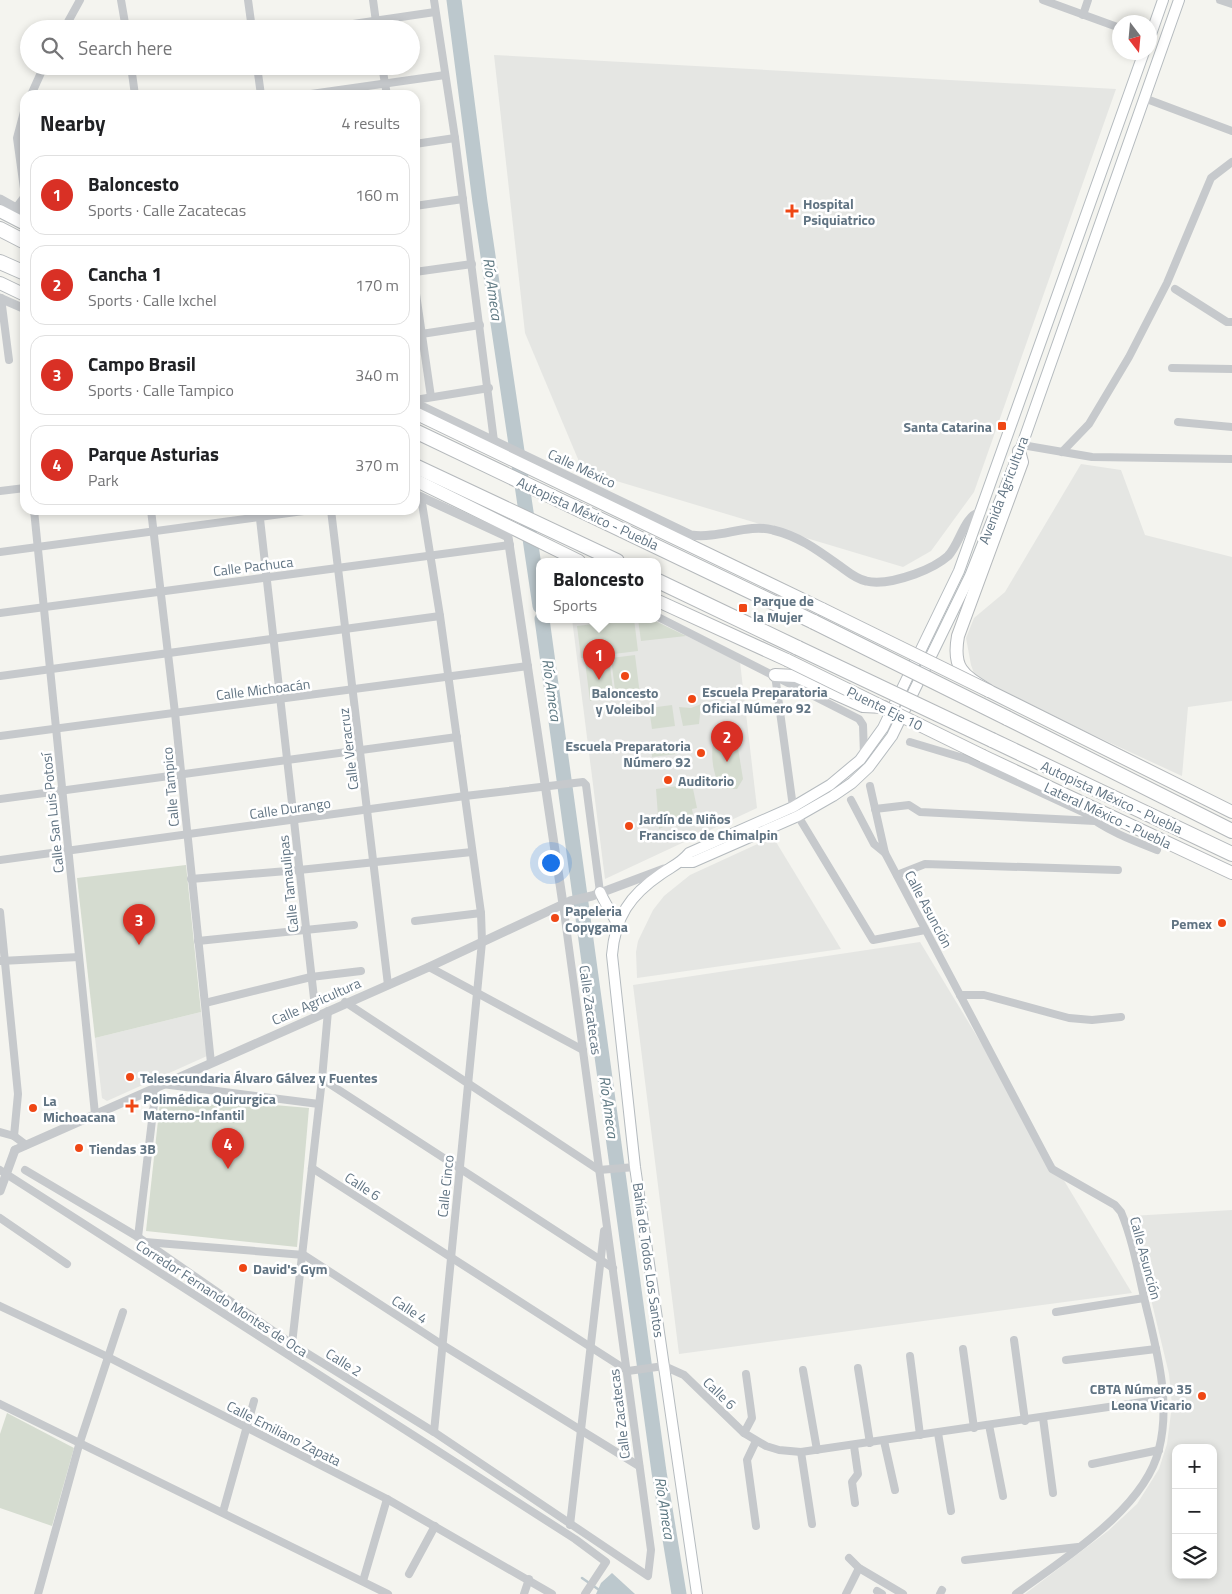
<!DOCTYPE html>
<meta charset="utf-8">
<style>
body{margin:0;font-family:"Titillium Web",sans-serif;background:#f2f2f2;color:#202124}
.controls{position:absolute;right:15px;bottom:15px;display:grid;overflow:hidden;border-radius:10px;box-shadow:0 2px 8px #0003}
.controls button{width:45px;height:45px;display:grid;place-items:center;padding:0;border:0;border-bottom:1px solid #e0e0e0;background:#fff;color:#202124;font:25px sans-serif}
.compass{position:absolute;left:1112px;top:15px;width:45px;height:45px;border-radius:50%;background:#fff;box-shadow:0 2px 8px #0003;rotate:164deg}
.you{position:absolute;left:550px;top:862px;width:18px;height:18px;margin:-12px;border:4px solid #fff;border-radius:50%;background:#1a73e8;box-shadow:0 0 0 8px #1a73e833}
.badge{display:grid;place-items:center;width:32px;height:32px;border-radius:50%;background:#d93025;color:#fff;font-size:16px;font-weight:700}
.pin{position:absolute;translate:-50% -41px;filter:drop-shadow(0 1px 2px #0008)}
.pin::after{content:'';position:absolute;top:26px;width:18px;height:15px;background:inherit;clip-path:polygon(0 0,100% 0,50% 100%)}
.popup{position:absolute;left:536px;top:558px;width:125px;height:65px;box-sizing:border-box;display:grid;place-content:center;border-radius:10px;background:#fff;filter:drop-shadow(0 1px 4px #0005);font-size:16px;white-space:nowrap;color:#757577}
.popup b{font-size:19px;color:#202124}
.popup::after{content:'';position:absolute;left:50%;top:100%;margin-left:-10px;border:10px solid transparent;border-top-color:#fff}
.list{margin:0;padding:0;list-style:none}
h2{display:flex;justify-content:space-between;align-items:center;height:65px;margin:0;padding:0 20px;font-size:21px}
h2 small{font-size:16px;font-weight:400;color:#757577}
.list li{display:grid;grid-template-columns:32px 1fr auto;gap:15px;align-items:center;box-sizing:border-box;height:80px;margin:0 10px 10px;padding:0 10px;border:1px solid #e0e0e0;border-radius:15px}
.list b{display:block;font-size:19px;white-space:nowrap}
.list p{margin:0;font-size:16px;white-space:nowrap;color:#757577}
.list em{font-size:16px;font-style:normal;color:#757577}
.icon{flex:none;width:28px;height:28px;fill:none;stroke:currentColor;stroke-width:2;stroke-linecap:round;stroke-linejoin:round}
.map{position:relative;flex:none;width:1232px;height:1594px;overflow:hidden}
.search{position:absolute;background:#fff;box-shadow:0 2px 8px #0003;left:20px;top:20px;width:400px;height:55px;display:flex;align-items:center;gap:12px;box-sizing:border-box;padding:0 18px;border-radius:28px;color:#757577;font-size:19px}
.panel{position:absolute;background:#fff;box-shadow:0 2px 8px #0003;left:20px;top:90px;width:400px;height:425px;border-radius:15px}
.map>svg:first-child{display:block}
.built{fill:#e5e6e3;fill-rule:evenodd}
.green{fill:#d5dcd0}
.water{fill:#bcc8cd}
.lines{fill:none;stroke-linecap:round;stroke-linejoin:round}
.stream{stroke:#bcc8cd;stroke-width:2.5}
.river{stroke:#bcc8cd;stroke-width:15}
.secondary-casing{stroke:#b5bbbf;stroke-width:12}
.trunk-casing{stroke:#b5b9bc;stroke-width:14}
.motorway-casing{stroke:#b5b9bc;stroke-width:16}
.minor{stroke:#c6c9cc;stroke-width:8}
.tertiary{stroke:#c6c9cc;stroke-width:9}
.secondary{stroke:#fff;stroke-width:10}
.trunk{stroke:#fff;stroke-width:12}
.motorway{stroke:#fff;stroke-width:14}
.trunk-bridge-casing{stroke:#b5b9bc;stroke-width:14;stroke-linecap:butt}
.motorway-bridge-casing{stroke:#b5b9bc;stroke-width:16;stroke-linecap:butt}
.tertiary-bridge{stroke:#c6c9cc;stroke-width:9}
.trunk-bridge{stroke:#fff;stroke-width:12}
.motorway-bridge{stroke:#fff;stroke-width:14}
.poi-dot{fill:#ef4715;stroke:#fff;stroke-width:2}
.labels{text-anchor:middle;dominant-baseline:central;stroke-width:5;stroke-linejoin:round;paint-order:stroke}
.poi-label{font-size:14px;font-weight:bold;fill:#617483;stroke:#fff;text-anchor:start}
.street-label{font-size:14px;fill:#617483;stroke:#fff}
.water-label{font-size:15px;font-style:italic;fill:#5c7781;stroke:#fff}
</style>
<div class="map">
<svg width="1232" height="1594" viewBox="0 0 1232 1594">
<rect width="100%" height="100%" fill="#f4f4ef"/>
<!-- built -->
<g class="built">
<polygon points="494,55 1116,89 974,492 931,551 903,567 583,471 525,333"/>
<polygon points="1081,464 1121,470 1145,535 1232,557 1232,701 1188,707 1182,776 989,687 975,676 971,665 966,638 974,618 1005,592"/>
<polygon points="572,619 652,619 740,662 757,808 605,879"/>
<polygon points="773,837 841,949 637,978 636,952 638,941 653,910 664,896 690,875"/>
<polygon points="920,942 1132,1293 679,1354 633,985"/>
<polygon points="201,1012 207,1056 107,1101 102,1098 95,1038"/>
<path d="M1232 1210V1594H1025L1108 1531 1137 1504 1159 1469 1167 1444 1172 1405 1169 1374 1131 1216ZM1176 1448H1213V1575H1176Z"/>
</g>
<!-- green -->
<g class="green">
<polygon points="634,619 638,651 581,658 577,626"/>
<polygon points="638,619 651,619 686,636 641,641"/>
<polygon points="635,655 640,695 616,698 611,658"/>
<polygon points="609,658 614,698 590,701 585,661"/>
<polygon points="701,704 699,724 683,726 679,707 691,708"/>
<polygon points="672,705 675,726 652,729 649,708"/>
<path d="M723 734 730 735 737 742 743 779 737 789H723C713 781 709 749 715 738Z"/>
<polygon points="675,743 677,754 652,757 651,746"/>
<polygon points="692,784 697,808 692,809 693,814 659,829 656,789"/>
<polygon points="186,865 201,1012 95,1038 77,878"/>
<polygon points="168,1096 309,1108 297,1247 146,1231 160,1102"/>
<polygon points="7,1413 74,1448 52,1526 0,1508 0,1434"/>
</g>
<!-- water -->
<polygon class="water" points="612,1573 635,1594 596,1594 601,1583"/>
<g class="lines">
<!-- stream -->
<polyline class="stream" points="582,1578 605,1594"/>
<!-- river -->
<g class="river">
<polyline points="454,0 480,202 540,606"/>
<polyline points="542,619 659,1472 679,1594"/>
</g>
<defs>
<g id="secondary">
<polyline points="1150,37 1163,0"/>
<polyline points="682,862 693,862 798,816 833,796 852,783 869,767 892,736 970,576 1022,445 1179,0"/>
<path d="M600 892C605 904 613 914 618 926"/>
<path d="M697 1594 635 1167 612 955C615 917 630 895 661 874 671 867 681 863 689 853L793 807 830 785 860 760 883 728 959 571 1144 52"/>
</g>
<g id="trunk">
<polyline points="0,211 25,224"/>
<polyline points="0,283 25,295"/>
<polyline points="415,413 822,609"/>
<path d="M1019 451 1022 462 958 636C952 669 963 675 989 691L1232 812"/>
<polyline points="415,480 579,561"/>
<polyline points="658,601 787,660"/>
<polyline points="775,675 796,676 863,706 884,707"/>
<polyline points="983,756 1232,873"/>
</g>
<g id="motorway">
<polyline points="0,229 25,242"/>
<polyline points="0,262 25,273"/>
<polyline points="415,431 814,622"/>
<polyline points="415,466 617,561"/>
<polyline points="658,581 798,648"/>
<polyline points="1007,718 1232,831"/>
<polyline points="992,740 1232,854"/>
</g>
</defs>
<!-- secondary casing -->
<use href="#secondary" class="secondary-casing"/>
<!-- trunk casing -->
<use href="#trunk" class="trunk-casing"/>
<!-- motorway casing -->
<use href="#motorway" class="motorway-casing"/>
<!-- minor -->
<g class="minor">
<polyline points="121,0 126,29"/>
<polyline points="248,0 252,29"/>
<polyline points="373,0 377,29"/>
<polyline points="434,0 455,138 494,441"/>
<polyline points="1043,0 1120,28"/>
<polyline points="1220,0 1232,4"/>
<polyline points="1083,15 1088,0"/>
<polyline points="64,29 80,0"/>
<polyline points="319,29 435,12"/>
<polyline points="131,66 135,95"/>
<polyline points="257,66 261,95"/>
<polyline points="382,66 387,95"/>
<polyline points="31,95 44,66"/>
<polyline points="304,95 445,75"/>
<polyline points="1144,98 1232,131"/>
<polyline points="415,144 455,138"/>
<polyline points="415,206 463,199"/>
<polyline points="16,208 25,196 17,138 25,108"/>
<polyline points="415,272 472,264"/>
<polyline points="415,287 431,397"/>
<polyline points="1175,289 1227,322 1232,322"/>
<polyline points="1,298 9,360"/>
<polyline points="415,335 480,325"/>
<polyline points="1172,368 1232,369"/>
<polyline points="415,400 489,388"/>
<polyline points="1178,422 1232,427"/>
<polyline points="1022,445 1092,457 1232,459"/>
<polyline points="1062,452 1089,424 1129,357 1167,283 1211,178 1232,162"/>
<polyline points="0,491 25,488"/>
<polyline points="421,497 440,616 481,913 482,942 434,1432"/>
<polyline points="34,510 95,1114"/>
<polyline points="151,510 175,713 211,1063"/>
<polyline points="259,510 316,1016"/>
<polyline points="331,510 388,985"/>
<polyline points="0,552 311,510"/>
<polyline points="0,613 510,545"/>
<polyline points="658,617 859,719 863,725 864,755"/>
<polyline points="775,675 793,807 798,816 873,940 925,930"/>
<polyline points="0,676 440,616"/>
<polyline points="0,736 528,666"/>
<path d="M910 742 970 760 1083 812C1105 830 1131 840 1157 850"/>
<path d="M870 786 885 853 1052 1169 1115 1205 1121 1212C1135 1245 1140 1284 1149 1318 1159 1360 1170 1406 1159 1449 1145 1509 1063 1559 1016 1594"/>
<polyline points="0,799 457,737"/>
<polyline points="851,800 874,844 885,853"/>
<polyline points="875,809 909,805 920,812 1095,821"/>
<polyline points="0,860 465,796 583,782 586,785 600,892"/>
<polyline points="897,875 925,864 1118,870"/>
<polyline points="191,879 299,870 472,852"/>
<polyline points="0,912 18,1094 14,1136"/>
<polyline points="415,921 481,913"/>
<polyline points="198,941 354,925"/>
<polyline points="1,961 79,957"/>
<polyline points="429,967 583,1050"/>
<polyline points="960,995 984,995 1069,1018 1092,1020 1121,1017"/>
<polyline points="345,1002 599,1170 635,1167"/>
<polyline points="205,1003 311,977 361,971"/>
<polyline points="322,1079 613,1268"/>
<polyline points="162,1084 319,1104"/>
<polyline points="0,1132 14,1136 26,1145"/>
<polyline points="312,1168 628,1371 664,1366 684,1375 744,1433 766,1446 779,1450 801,1452 1163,1399"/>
<polyline points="0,1170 575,1539 606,1562 585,1594"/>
<polyline points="25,1170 138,1237 292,1344 434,1432 648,1576 651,1550 563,904"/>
<polyline points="0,1218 67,1264"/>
<polyline points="138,1237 156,1087"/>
<polyline points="145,1242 304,1255 441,1344 639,1466"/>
<polyline points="0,1306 108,1357 387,1499 552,1594"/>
<polyline points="1056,1312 1144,1298"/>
<polyline points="1014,1340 1025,1421"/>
<polyline points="292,1344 322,1079 328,1011"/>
<polyline points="963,1349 974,1428"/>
<polyline points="910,1356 920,1435"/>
<polyline points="1066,1360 1156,1349"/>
<polyline points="858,1368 870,1443"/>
<polyline points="803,1370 817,1450"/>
<polyline points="0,1404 388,1594"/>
<polyline points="1043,1418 1053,1493"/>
<polyline points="989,1425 1003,1496"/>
<polyline points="744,1433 752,1418 746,1374"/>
<polyline points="938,1433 951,1511"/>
<polyline points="756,1441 747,1460 756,1526"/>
<polyline points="884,1441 895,1490"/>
<polyline points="854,1446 858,1474 852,1482 855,1503"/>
<polyline points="801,1452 812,1524"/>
<polyline points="1092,1464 1159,1450"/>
<polyline points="223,1512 254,1401"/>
<polyline points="570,1525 604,1231"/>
<polyline points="849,1558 859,1568 903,1594"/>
<polyline points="965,1560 1078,1547"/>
<polyline points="409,1574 435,1526"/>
<polyline points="363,1581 387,1499"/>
<polyline points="877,1591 882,1594"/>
<polyline points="38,1594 79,1445 123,1312"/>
<polyline points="524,1594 529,1579"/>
<polyline points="846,1594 859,1568"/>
<polyline points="940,1594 942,1590"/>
</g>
<!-- tertiary -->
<g class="tertiary">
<polyline points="0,199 25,213"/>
<polyline points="0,298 25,309"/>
<path d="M415 403 691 535C720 539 747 523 773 530 798 536 816 549 837 564 846 570 855 579 866 581 881 585 901 579 915 574 926 570 939 564 948 556 960 544 964 515 981 512"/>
<polyline points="415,494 508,537 563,904"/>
<polyline points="15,1150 429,967 570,901 592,896 664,869"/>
</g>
<!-- secondary -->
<use href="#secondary" class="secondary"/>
<!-- trunk -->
<use href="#trunk" class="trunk"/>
<!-- motorway -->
<use href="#motorway" class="motorway"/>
<defs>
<g id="trunk-bridge">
<polyline points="822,609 989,691"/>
<polyline points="787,660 983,756"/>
</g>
<g id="motorway-bridge">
<polyline points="814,622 1007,718"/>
<polyline points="798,648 992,740"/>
</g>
</defs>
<!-- trunk-bridge casing -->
<use href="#trunk-bridge" class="trunk-bridge-casing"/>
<!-- motorway-bridge casing -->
<use href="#motorway-bridge" class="motorway-bridge-casing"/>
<!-- tertiary-bridge -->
<polyline class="tertiary-bridge" points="0,1191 15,1150"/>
<!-- trunk-bridge -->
<use href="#trunk-bridge" class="trunk-bridge"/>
<!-- motorway-bridge -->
<use href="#motorway-bridge" class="motorway-bridge"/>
</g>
<!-- markers -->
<g class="poi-dot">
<path d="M789.5 203.5h5v5h5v5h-5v5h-5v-5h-5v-5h5z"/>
<rect x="997" y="421" width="10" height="10" rx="2.5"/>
<rect x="738" y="603" width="10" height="10" rx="2.5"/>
<circle cx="625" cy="676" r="5"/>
<circle cx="692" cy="699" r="5"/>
<circle cx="701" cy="753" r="5"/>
<circle cx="668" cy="780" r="5"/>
<circle cx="629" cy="826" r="5"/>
<circle cx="555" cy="918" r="5"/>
<circle cx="1222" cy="923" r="5"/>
<circle cx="130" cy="1077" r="5"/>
<path d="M129.5 1098.5h5v5h5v5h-5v5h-5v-5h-5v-5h5z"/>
<circle cx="33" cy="1108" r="5"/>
<circle cx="79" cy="1148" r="5"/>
<circle cx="243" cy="1268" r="5"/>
<circle cx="1202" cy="1396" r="5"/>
</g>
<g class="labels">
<!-- poi labels -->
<g class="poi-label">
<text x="803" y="203">Hospital<tspan x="803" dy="16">Psiquiatrico</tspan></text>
<text x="992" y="426" text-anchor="end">Santa Catarina</text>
<text x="753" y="600">Parque de<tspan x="753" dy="16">la Mujer</tspan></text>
<text x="702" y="691">Escuela Preparatoria<tspan x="702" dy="16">Oficial Número 92</tspan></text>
<text x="625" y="692" text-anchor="middle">Baloncesto<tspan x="625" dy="16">y Voleibol</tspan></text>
<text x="691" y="745" text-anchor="end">Escuela Preparatoria<tspan x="691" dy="16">Número 92</tspan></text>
<text x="678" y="780">Auditorio</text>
<text x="639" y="818">Jardín de Niños<tspan x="639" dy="16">Francisco de Chimalpin</tspan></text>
<text x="565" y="910">Papeleria<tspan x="565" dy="16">Copygama</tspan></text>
<text x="1212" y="923" text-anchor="end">Pemex</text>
<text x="140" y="1077">Telesecundaria Álvaro Gálvez y Fuentes</text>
<text x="143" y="1098">Polimédica Quirurgica<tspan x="143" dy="16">Materno-Infantil</tspan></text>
<text x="43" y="1100">La<tspan x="43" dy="16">Michoacana</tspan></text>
<text x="89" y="1148">Tiendas 3B</text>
<text x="253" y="1268">David's Gym</text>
<text x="1192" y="1388" text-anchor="end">CBTA Número 35<tspan x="1192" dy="16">Leona Vicario</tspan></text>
</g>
<!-- street labels -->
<g class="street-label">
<text transform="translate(582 468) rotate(25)">Calle México</text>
<text transform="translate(1003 490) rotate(-69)">Avenida Agricultura</text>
<text transform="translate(588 513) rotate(25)">Autopista México - Puebla</text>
<text transform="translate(253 566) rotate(-7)">Calle Pachuca</text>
<text transform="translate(263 689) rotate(-7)">Calle Michoacán</text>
<text transform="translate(885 708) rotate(26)">Puente Eje 10</text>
<text transform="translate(348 749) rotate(-97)">Calle Veracruz</text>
<text transform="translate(170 787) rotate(-95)">Calle Tampico</text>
<text transform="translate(1112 797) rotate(25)">Autopista México - Puebla</text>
<text transform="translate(290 808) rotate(-8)">Calle Durango</text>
<text transform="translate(52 813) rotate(-96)">Calle San Luis Potosí</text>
<text transform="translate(1108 815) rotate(25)">Lateral México - Puebla</text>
<text transform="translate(288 884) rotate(-96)">Calle Tamaulipas</text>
<text transform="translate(929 909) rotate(62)">Calle Asunción</text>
<text transform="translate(316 1001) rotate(-24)">Calle Agricultura</text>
<text transform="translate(591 1010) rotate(82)">Calle Zacatecas</text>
<text transform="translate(363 1186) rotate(33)">Calle 6</text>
<text transform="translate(445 1186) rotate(-84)">Calle Cinco</text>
<text transform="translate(1146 1258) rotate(75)">Calle Asunción</text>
<text transform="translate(649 1260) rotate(82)">Bahía de Todos Los Santos</text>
<text transform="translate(222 1298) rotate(33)">Corredor Fernando Montes de Oca</text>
<text transform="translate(410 1309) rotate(33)">Calle 4</text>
<text transform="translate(344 1362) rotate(32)">Calle 2</text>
<text transform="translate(720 1393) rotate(44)">Calle 6</text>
<text transform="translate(619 1414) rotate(-97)">Calle Zacatecas</text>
<text transform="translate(284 1433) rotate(27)">Calle Emiliano Zapata</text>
</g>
<!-- water labels -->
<g class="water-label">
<text transform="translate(493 289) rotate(82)">Río Ameca</text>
<text transform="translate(552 690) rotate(82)">Río Ameca</text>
<text transform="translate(609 1107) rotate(82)">Río Ameca</text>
<text transform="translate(665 1508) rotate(81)">Río Ameca</text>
</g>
</g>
</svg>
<div class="controls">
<button>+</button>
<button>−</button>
<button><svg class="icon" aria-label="layers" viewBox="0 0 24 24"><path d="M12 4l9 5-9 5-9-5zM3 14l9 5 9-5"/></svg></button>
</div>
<svg class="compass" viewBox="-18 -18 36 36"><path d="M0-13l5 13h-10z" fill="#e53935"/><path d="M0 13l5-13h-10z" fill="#757577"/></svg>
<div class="you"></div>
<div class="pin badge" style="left:599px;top:680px">1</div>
<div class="popup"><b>Baloncesto</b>Sports</div>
<div class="pin badge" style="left:727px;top:762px">2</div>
<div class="pin badge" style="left:139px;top:945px">3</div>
<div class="pin badge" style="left:228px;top:1169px">4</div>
<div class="search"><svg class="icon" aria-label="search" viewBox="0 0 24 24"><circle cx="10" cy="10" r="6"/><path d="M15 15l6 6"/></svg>Search here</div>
<section class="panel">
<h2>Nearby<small>4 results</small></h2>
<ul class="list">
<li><span class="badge">1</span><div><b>Baloncesto</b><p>Sports · Calle Zacatecas</p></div><em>160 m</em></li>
<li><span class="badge">2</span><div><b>Cancha 1</b><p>Sports · Calle Ixchel</p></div><em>170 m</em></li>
<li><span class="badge">3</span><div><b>Campo Brasil</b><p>Sports · Calle Tampico</p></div><em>340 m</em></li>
<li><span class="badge">4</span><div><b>Parque Asturias</b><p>Park</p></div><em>370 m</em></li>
</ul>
</section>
</div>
